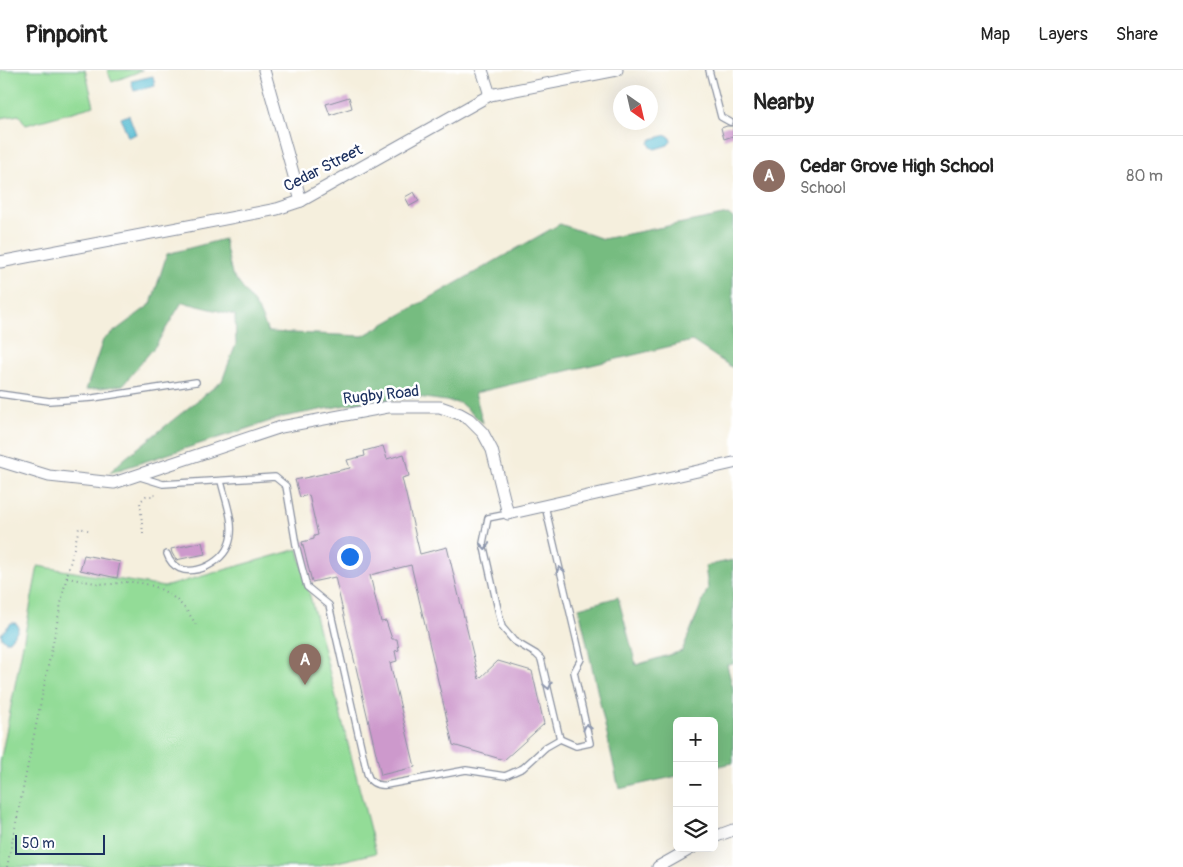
<!DOCTYPE html>
<meta charset="utf-8">
<style>
body{margin:0;font-family:Pangolin,sans-serif;background:#f6f6f6;color:#222}
.controls{position:absolute;right:15px;bottom:15px;display:grid;overflow:hidden;border-radius:8px;box-shadow:0 5px 20px #0002}
.controls button{width:45px;height:45px;display:grid;place-items:center;padding:0;border:0;border-bottom:1px solid #e0e0e0;background:#fff;color:#222;font:25px sans-serif}
.compass{position:absolute;left:613px;top:15px;width:45px;height:45px;border-radius:50%;background:#fff;box-shadow:0 5px 20px #0002;rotate:146deg}
.scale{position:absolute;left:15px;bottom:12px;width:90px;box-sizing:border-box;padding-left:5px;border:2px solid #1b2f5e;border-top:0;font-size:14px;line-height:18px;white-space:nowrap;color:#1b2f5e;-webkit-text-stroke:4px #fff;paint-order:stroke}
.you{position:absolute;left:349px;top:486px;width:18px;height:18px;margin:-12px;border:4px solid #fff;border-radius:50%;background:#1a73e8;box-shadow:0 0 0 8px #1a73e833}
.badge{display:grid;place-items:center;width:32px;height:32px;border-radius:50%;background:#b5179e;color:#fff;font-size:16px;font-weight:700}
.pin{position:absolute;translate:-50% -41px;filter:drop-shadow(0 1px 2px #0008)}
.pin::after{content:'';position:absolute;top:26px;width:18px;height:15px;background:inherit;clip-path:polygon(0 0,100% 0,50% 100%)}
.list{margin:0;padding:0;list-style:none}
h2{display:flex;justify-content:space-between;align-items:center;height:65px;margin:0;padding:0 20px;font-size:21px}
h2 small{font-size:16px;font-weight:400;color:#767676}
.list li{display:grid;grid-template-columns:32px 1fr auto;gap:15px;align-items:center;box-sizing:border-box;height:80px;padding:0 20px;border-top:1px solid #e0e0e0}
.list b{display:block;font-size:19px;white-space:nowrap}
.list p{margin:0;font-size:16px;white-space:nowrap;color:#767676}
.list em{font-size:16px;font-style:normal;color:#767676}
.icon{flex:none;width:28px;height:28px;fill:none;stroke:currentColor;stroke-width:2;stroke-linecap:round;stroke-linejoin:round}
.map{position:relative;flex:none;width:733px;height:797px;overflow:hidden}
header{display:flex;align-items:center;gap:30px;box-sizing:border-box;height:70px;padding:0 25px;background:#fff;border-bottom:1px solid #e0e0e0}
header strong{font-size:24px}
nav{display:flex;gap:28px;margin-inline-start:auto;font-size:18px}
main{display:flex}
aside{flex:1;background:#fff}
.map>svg:first-child{display:block}
.green{fill:#93dc97;stroke:#57867a}
.forest{fill:#76bc80;stroke:#48766f}
.water{fill:#53bbd1;stroke:#377598}
.building{fill:#cd99cc}
.lines{fill:none;stroke-linecap:round;stroke-linejoin:round}
.service-casing{stroke:#888f9e;stroke-width:8}
.minor-casing{stroke:#888f9e;stroke-width:13}
.path{stroke:#888f9e;stroke-width:2;stroke-dasharray:1 4;stroke-linecap:butt}
.service{stroke:#fff;stroke-width:5.5}
.minor{stroke:#fff;stroke-width:11}
.oneway{stroke:#8d97ae}
.labels{text-anchor:middle;dominant-baseline:central;stroke-width:5;stroke-linejoin:round;paint-order:stroke}
.street-label{font-size:16px;fill:#1b2f5e;stroke:#fff}
</style>
<header>
<strong>Pinpoint</strong>
<nav><a>Map</a><a>Layers</a><a>Share</a></nav>
</header>
<main>
<div class="map">
<svg width="733" height="797" viewBox="0 0 733 797">
<rect width="100%" height="100%" fill="#fff"/>
<filter id="ink" filterUnits="userSpaceOnUse"><feTurbulence type="fractalNoise" baseFrequency=".02" numOctaves="2"/><feDisplacementMap in="SourceGraphic" scale="10" xChannelSelector="R" yChannelSelector="G"/><feConvolveMatrix kernelMatrix="1 2 1 2 8 2 1 2 1" color-interpolation-filters="sRGB"/></filter>
<filter id="wash" filterUnits="userSpaceOnUse"><feTurbulence type="fractalNoise" baseFrequency=".0096" numOctaves="4" result="noise"/><feDisplacementMap in="SourceGraphic" scale="20" xChannelSelector="R" yChannelSelector="G"/><feGaussianBlur stdDeviation="1.12" result="paint"/><feColorMatrix in="noise" values="0 0 0 0 0 0 0 0 0 0 0 0 0 0 0 0 0 1.4 0 .05"/><feComposite in="paint" operator="in"/></filter>
<g filter="url(#wash)">
<rect width="100%" height="100%" fill="#f5efdd"/>
<!-- green -->
<g class="green">
<polygon points="0,0 85,0 94,36 26,55 19,45 0,48"/>
<polygon points="107,0 143,0 112,12"/>
<polygon points="298,479 376,783 316,797 0,797 0,693 38,496 164,517"/>
</g>
<!-- forest -->
<g class="forest">
<polygon points="728,144 733,148 733,298 692,271 475,323 483,353 460,333 418,327 362,332 283,347 109,403 124,389 222,311 236,274 235,245 182,232 156,275 123,315 86,320 103,270 151,234 167,184 224,169 232,204 258,239 268,262 363,266 560,154 603,169"/>
<polygon points="733,490 733,594 727,595 733,619 733,693 714,697 714,651 677,651 677,706 619,719 579,538 618,527 636,595 682,581 708,518 705,496"/>
</g>
<!-- water -->
<g class="water">
<polygon points="153,6 155,16 134,21 131,11"/>
<polygon points="129,45 136,64 128,67 121,48"/>
<polygon points="667,65 670,67 671,71 668,75 655,79 651,77 649,73 652,69"/>
<polygon points="11,553 15,553 18,555 18,560 9,571 5,571 2,568 1,564"/>
</g>
<g id="blocks">
<!-- building -->
<g class="building">
<polygon points="349,27 352,38 330,45 326,34"/>
<polygon points="727,56 733,56 733,66 724,69 721,58"/>
<polygon points="414,122 419,131 410,136 405,127"/>
<polygon points="383,376 387,389 404,384 409,406 402,408 420,484 447,477 479,609 498,591 532,601 544,654 504,690 453,675 411,495 370,505 381,552 386,551 392,569 397,569 399,580 395,581 397,591 390,593 415,697 381,705 335,507 312,512 302,472 314,469 314,466 318,465 309,425 300,427 295,410 350,398 347,390 365,386 364,381"/>
<polygon points="202,472 205,484 176,490 172,483 171,479"/>
<polygon points="84,485 120,492 117,508 80,500"/>
</g>
</g>
</g>
<g filter="url(#ink)">
<use href="#blocks" fill-opacity="0" stroke="#888f9e" stroke-width="1"/>
<g class="lines">
<defs>
<g id="service">
<polyline points="709,0 721,47 730,52"/>
<polyline points="0,324 49,331 93,328 196,312"/>
<path d="M137 406 163 414 275 407 286 416 296 475 307 517 329 535 367 703C369 712 376 716 386 715L466 700 505 706 523 698 546 677 560 669"/>
<polyline points="545,436 581,589 574,602 590,673 576,676 560,669"/>
<polyline points="508,444 488,448 483,473 502,557 514,571 536,584 541,589 560,669"/>
<path d="M167 484C177 514 219 498 228 476 237 456 225 430 221 411"/>
</g>
<g id="minor">
<polyline points="264,0 301,131"/>
<polyline points="482,0 490,25"/>
<polyline points="0,192 277,139 301,131 490,25 617,0"/>
<polyline points="0,391 49,406 114,413 281,357 388,337 440,337 460,344 469,349 483,363 492,380 508,444 733,393"/>
<polyline points="714,767 733,760"/>
<polyline points="658,797 692,778"/>
</g>
</defs>
<!-- service casing -->
<use href="#service" class="service-casing"/>
<!-- minor casing -->
<use href="#minor" class="minor-casing"/>
<!-- path -->
<g class="path">
<polyline points="143,464 140,432 146,426 155,426 154,421"/>
<path d="M67 508C79 510 92 513 105 514 113 515 120 512 128 512 159 512 182 529 196 555"/>
<polyline points="7,797 65,514 79,458 92,461"/>
</g>
<!-- service -->
<use href="#service" class="service"/>
<!-- minor -->
<use href="#minor" class="minor"/>
</g>
<!-- one-way arrows -->
<defs><path id="oneway-chevron" d="M-2-3.5L2.5 0L-2 3.5" fill="none" stroke-width="1.6" stroke-linecap="round" stroke-linejoin="round" transform="scale(1.25)"/></defs>
<g class="oneway">
<use href="#oneway-chevron" transform="translate(485 476) rotate(85)"/>
<use href="#oneway-chevron" transform="translate(560 500) rotate(-103)"/>
<use href="#oneway-chevron" transform="translate(548 616) rotate(77)"/>
<use href="#oneway-chevron" transform="translate(587 657) rotate(-103)"/>
</g>
</g>
<g class="labels">
<!-- street labels -->
<g class="street-label">
<text transform="translate(323 98) rotate(-27)">Cedar Street</text>
<text transform="translate(381 325) rotate(-6)">Rugby Road</text>
</g>
</g>
</svg>
<div class="controls">
<button>+</button>
<button>−</button>
<button><svg class="icon" aria-label="layers" viewBox="0 0 24 24"><path d="M12 4l9 5-9 5-9-5zM3 14l9 5 9-5"/></svg></button>
</div>
<svg class="compass" viewBox="-18 -18 36 36"><path d="M0-13l5 13h-10z" fill="#e53935"/><path d="M0 13l5-13h-10z" fill="#767676"/></svg>
<div class="scale">50 m</div>
<div class="you"></div>
<div class="pin badge" style="left:305px;top:615px;background:#8d6e63">A</div>
</div>
<aside>
<h2>Nearby<small></small></h2>
<ul class="list">
<li><span class="badge" style="background:#8d6e63">A</span><div><b>Cedar Grove High School</b><p>School</p></div><em>80 m</em></li>
</ul>
</aside>
</main>
